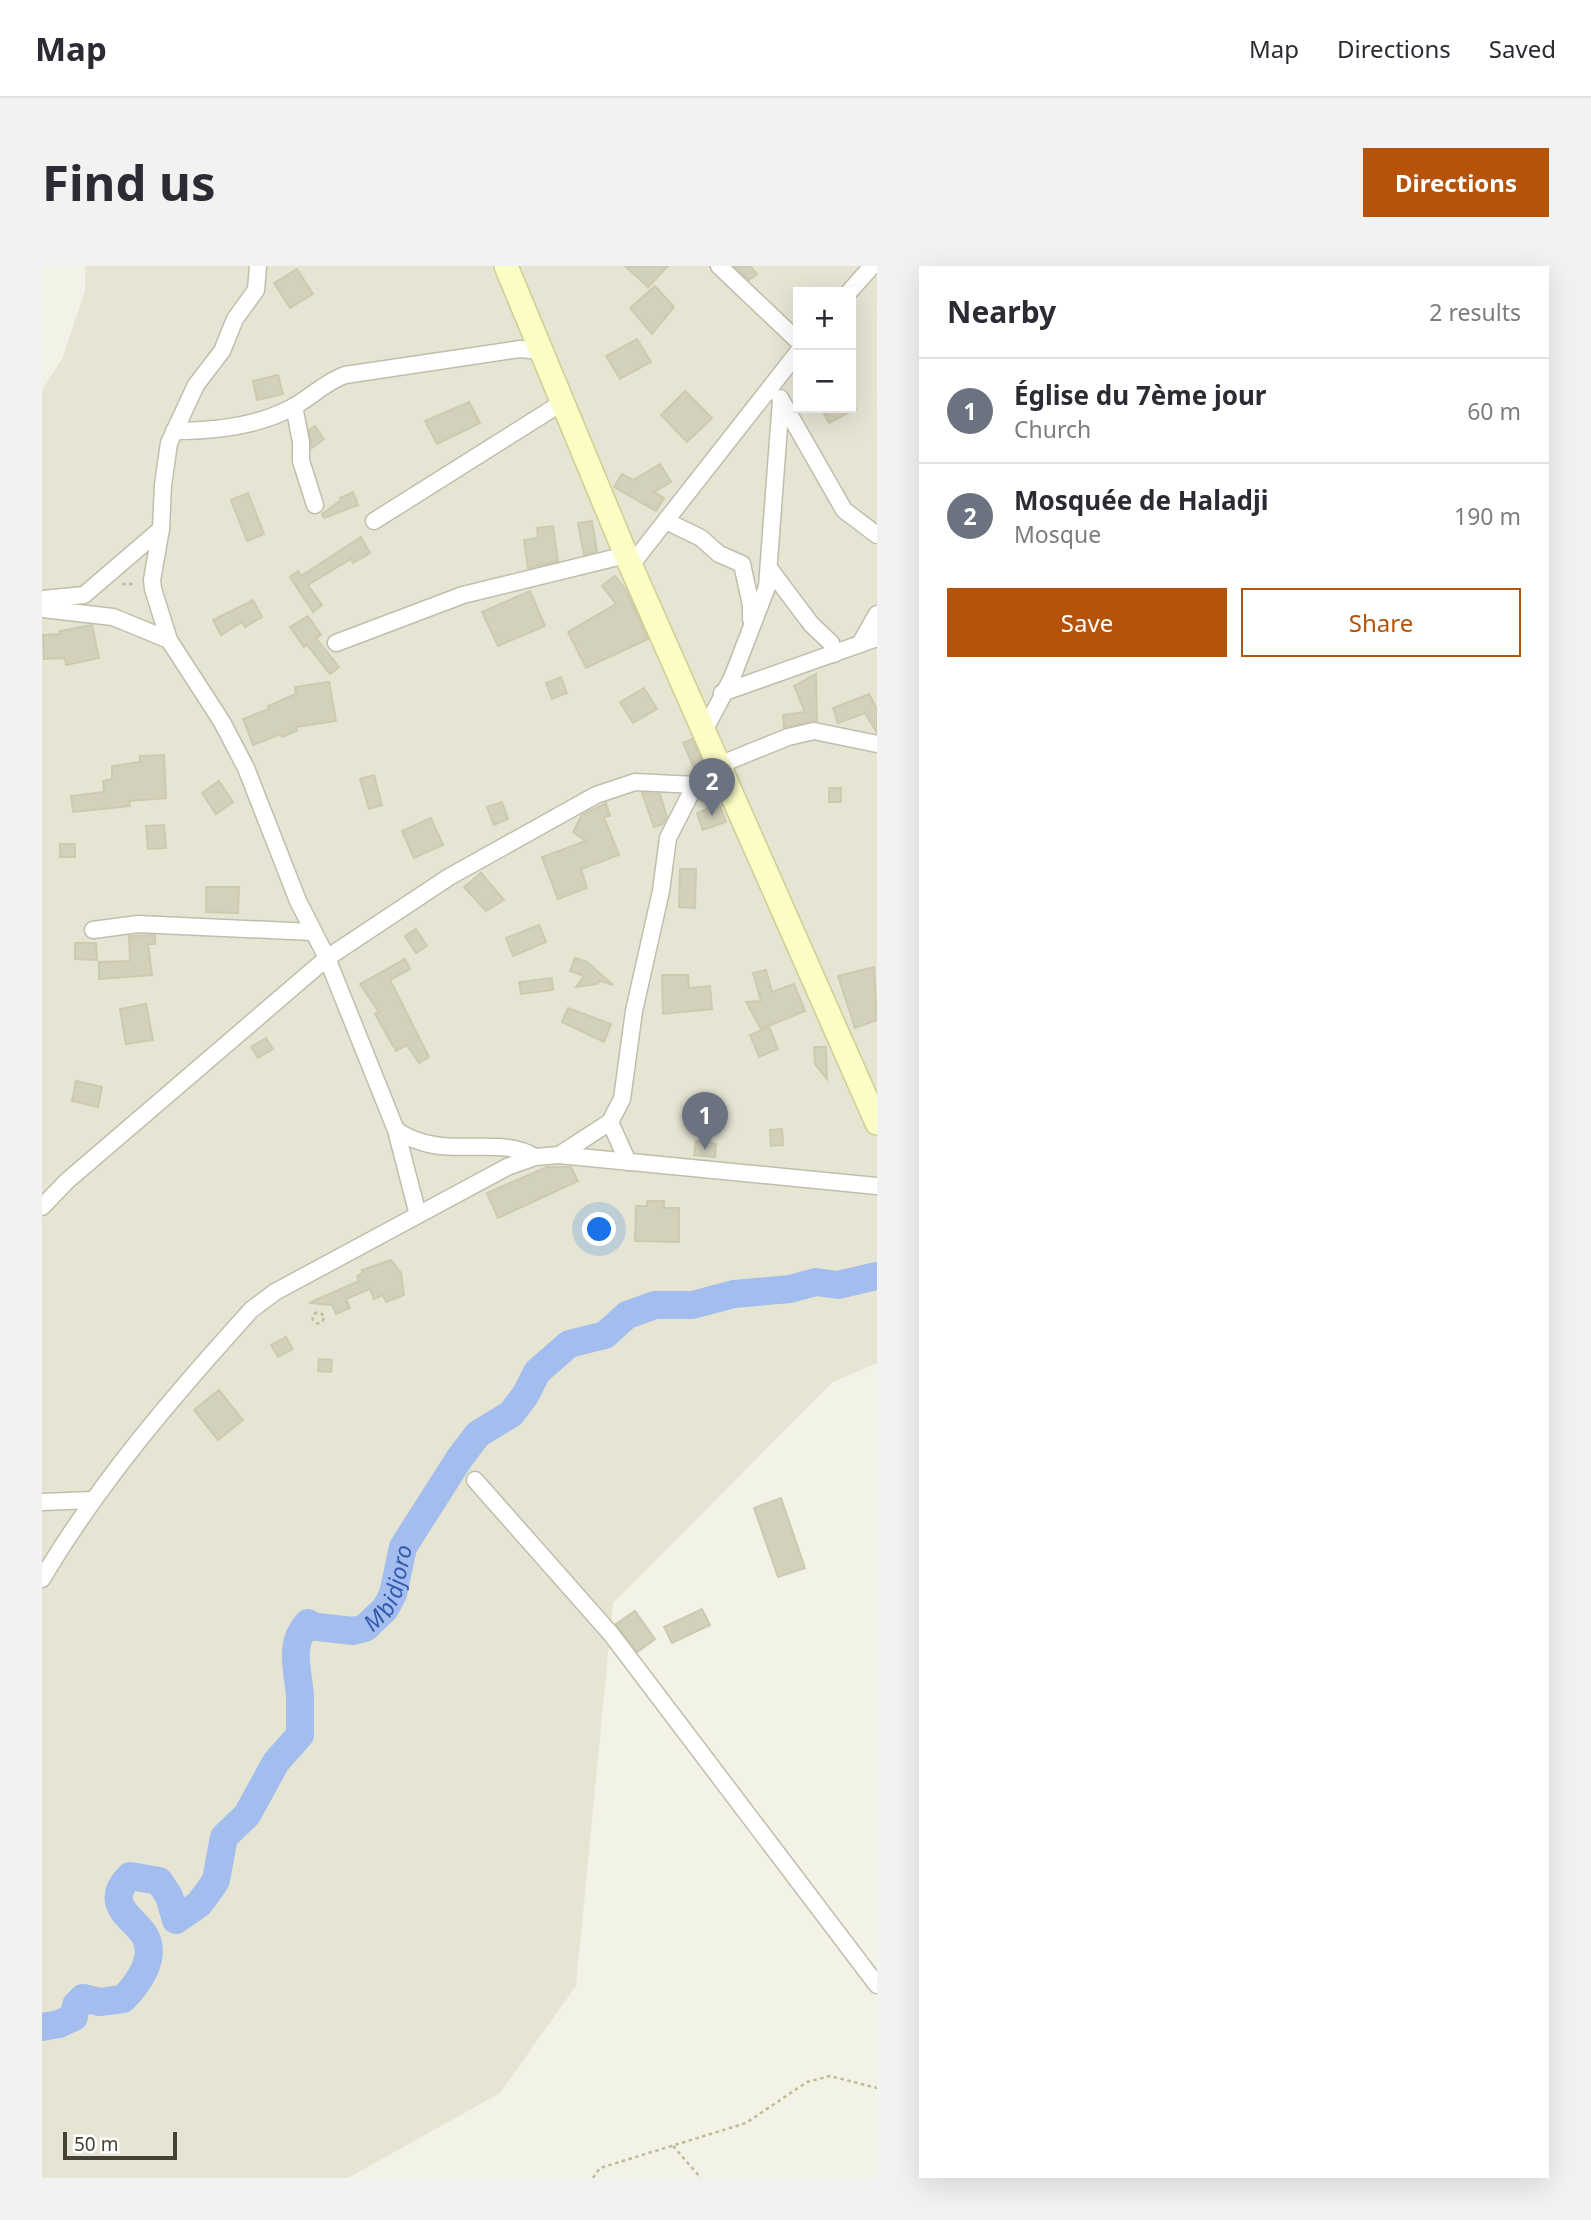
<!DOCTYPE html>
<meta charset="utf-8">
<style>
body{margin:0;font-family:"Noto Sans",sans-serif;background:#f2f2f3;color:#2b2b33}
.controls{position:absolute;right:21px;top:21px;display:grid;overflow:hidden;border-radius:0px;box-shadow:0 7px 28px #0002}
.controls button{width:63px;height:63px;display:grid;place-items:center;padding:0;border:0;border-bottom:2px solid #e1e1e2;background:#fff;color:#2b2b33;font:35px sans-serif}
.scale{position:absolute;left:21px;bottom:18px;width:114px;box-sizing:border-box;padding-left:7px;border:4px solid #454235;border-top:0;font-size:19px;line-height:24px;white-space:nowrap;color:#454235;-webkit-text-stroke:5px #fff;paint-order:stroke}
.you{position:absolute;left:558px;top:964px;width:24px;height:24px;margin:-18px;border:5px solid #fff;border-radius:50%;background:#1a73e8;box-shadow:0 0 0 10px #1a73e833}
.badge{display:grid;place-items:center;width:46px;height:46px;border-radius:50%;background:#b45309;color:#fff;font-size:23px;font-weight:700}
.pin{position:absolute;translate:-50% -58px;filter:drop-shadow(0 2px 4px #0008)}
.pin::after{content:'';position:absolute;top:37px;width:24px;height:21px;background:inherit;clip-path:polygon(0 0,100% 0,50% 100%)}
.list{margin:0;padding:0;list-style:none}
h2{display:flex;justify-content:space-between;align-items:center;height:91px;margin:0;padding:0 28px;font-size:30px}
h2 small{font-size:23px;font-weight:400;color:#7c7c81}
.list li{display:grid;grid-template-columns:46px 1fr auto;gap:21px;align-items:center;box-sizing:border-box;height:105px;padding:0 28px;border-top:2px solid #e1e1e2}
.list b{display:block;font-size:26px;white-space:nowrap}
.list p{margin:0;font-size:23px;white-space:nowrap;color:#7c7c81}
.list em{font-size:23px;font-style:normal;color:#7c7c81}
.actions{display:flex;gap:14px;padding:21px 28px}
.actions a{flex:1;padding:16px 0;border:2px solid #b45309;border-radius:0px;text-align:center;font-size:24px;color:#b45309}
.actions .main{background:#b45309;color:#fff}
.map{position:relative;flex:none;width:835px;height:1912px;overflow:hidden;border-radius:0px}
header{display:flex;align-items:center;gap:42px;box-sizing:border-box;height:98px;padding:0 35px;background:#fff;border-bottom:2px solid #e1e1e2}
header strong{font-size:33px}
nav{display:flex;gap:38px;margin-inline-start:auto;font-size:24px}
.intro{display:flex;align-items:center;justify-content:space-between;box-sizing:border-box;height:168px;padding:0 42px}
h1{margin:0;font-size:49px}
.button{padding:18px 32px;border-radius:0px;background:#b45309;color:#fff;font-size:24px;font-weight:700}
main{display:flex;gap:42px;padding:0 42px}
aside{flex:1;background:#fff;border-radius:0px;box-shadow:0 7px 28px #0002}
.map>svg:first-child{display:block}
.residential{fill:#e6e5d4;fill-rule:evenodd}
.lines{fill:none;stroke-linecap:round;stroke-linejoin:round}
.river{stroke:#a3bdee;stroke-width:28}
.building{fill:#d3d0bb;stroke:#cecaaf;stroke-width:2}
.street-casing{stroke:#c0beab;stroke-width:19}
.secondary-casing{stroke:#cecd94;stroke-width:26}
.path{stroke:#bfbb9a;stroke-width:2.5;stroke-dasharray:3.5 3.5;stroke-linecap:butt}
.street{stroke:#fff;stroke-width:16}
.secondary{stroke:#fcfdc5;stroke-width:23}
.labels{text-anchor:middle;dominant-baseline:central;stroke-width:5;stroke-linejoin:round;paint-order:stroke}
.water-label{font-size:23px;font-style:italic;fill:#325aad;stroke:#fff}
</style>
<header>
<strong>Map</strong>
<nav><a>Map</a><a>Directions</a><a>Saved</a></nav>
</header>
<div class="intro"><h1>Find us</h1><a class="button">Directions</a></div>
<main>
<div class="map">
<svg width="835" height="1912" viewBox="0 0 835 1912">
<rect width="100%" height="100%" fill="#f2f2e6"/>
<!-- residential -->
<path class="residential" d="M43 0H835V1097L791 1116 571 1337 534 1720 458 1827 306 1912H0V124L20 93 43 25ZM756 26H809V142H756Z"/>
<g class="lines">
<!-- river -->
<path class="river" id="s1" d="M0 1761 17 1758 32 1751 34 1739 41 1732 58 1736 81 1733C96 1718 115 1692 103 1670 93 1652 59 1639 88 1610L117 1615 127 1630 134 1654 157 1638 169 1622 174 1614 182 1571 205 1549 234 1496 258 1469C258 1456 258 1443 258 1430 256 1403 246 1379 266 1357L267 1360 311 1365 323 1362 343 1343 351 1328 361 1281 417 1193 436 1168 469 1148 484 1128 495 1106 527 1078 563 1069 585 1049 613 1039H650L692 1028 748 1023 774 1016 796 1019 835 1010"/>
</g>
<!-- building -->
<g class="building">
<polygon points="583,0 626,0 606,21"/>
<polygon points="692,0 708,0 715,8 707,14"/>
<polygon points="255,3 271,28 248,42 232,17"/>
<polygon points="613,20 632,41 610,68 588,42"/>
<polygon points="595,73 609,96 578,113 564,90"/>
<polygon points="236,109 241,128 215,134 211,115"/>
<polygon points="643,125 670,152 645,176 619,149"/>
<polygon points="427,136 438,157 395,178 383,155"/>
<polygon points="779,142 815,142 787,157"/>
<polygon points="273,160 282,173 270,182 267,164"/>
<polygon points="618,198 629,216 612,226 622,232 614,245 572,221 580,208 591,214"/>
<polygon points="311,226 316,239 282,252 280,248 299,234 298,232"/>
<polygon points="206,227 222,268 205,275 189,234"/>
<polygon points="550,255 555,285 542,289 536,257"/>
<polygon points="511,260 516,295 486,302 482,274 496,272 495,262"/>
<polygon points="319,271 328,287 311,297 309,293 266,319 280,339 271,346 248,311 256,305 259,310"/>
<polygon points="573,310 584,324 606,373 544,402 526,366 574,338 560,320"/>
<polygon points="488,325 503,360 456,380 440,346"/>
<polygon points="211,334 220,351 203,361 200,356 179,369 171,354"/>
<polygon points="266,350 279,369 274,372 297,401 288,408 265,379 262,381 248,361"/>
<polygon points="50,359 57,392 24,399 23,392 2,393 1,369 18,368 18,365"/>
<polygon points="774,408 775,455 742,461 741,449 763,446 752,420"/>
<polygon points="519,411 525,427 510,433 504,417"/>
<polygon points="287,416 294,455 254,461 255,465 240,471 239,468 211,479 201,453 227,443 226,440 254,428 253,421"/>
<polygon points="602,422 615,443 591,457 578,436"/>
<polygon points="827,428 835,443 835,467 823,447 796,457 791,442"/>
<polygon points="650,473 665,506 655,508 641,477"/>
<polygon points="122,489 124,532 87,535 88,540 31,546 29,530 62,526 61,515 70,513 70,500 98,496 98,490"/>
<polygon points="332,509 340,539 327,543 318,513"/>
<polygon points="177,515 191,536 174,548 160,527"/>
<rect x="787" y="522" width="12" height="14"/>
<polygon points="600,527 618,528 625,551 621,558 612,561"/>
<polygon points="460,536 466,553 452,559 445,541"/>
<polygon points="564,537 568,550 562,551 577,589 539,603 545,622 516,633 500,591 544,575 531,566 540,549"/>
<polygon points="677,538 684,556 661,564 655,547"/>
<polygon points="389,552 401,579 372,592 360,565"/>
<polygon points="122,559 124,582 106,583 104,560"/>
<rect x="18" y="578" width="15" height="13"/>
<polygon points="638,603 654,603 653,642 637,641"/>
<polygon points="439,607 462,634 444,645 422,621"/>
<polygon points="164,621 197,621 196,647 164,646"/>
<polygon points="497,659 504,676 471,690 464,672"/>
<polygon points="374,663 385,680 374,687 363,670"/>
<polygon points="113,669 113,678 106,678 110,709 57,713 57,696 88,695 87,670"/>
<polygon points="33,677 54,677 55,694 33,693"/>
<polygon points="533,692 545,696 571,719 558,715 555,718 534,721 542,710 528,705"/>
<polygon points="363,693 368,703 348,714 387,791 377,797 365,779 354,785 333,748 337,746 318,718"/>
<polygon points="832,701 835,754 813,762 796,710"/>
<polygon points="724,704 730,726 752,718 763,745 719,763 704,736 719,735 711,707"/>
<polygon points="620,709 646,709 647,722 668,720 670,743 621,748"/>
<polygon points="510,712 511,724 479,728 477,716"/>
<polygon points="104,738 111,774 84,778 78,743"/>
<polygon points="526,742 569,758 562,776 520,756"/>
<polygon points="727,761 736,783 717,791 708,769"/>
<polygon points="224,772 231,783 216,792 209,781"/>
<polygon points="772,781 784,781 785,813 773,798"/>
<polygon points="34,815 60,821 56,841 30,835"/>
<polygon points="740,863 741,879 729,880 728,864"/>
<polygon points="654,875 674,878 673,891 652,889"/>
<polygon points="505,901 529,901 536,915 456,952 445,927"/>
<polygon points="605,935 622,935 622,942 637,942 637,976 593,975 594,940 605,940"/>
<polygon points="349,994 359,1007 362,1029 344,1036 341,1029 332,1033 328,1023 304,1033 308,1042 294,1048 290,1039 267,1037 317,1015 315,1010 321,1007 320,1004"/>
<polygon points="244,1071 251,1083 236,1091 229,1079"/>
<polygon points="277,1093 290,1094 289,1106 276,1105"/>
<polygon points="177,1124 201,1154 176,1174 152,1144"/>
<polygon points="739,1232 763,1302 736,1311 712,1242"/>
<polygon points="660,1343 668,1359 630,1377 622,1361"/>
<polygon points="593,1345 613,1373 595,1386 574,1358"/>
</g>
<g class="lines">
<defs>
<g id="street">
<polyline points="216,0 214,24 193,53 180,85 154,119 127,177 121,219 119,263 110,314 111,323 127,374 180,456 204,502 256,635 285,692 354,864 376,949"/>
<polyline points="677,0 756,75"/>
<polyline points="807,26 830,0"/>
<polyline points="738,132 802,244 835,269"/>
<polyline points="252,140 259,176 259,195 273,239"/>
<path d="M132 165C169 165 210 161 243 145 265 136 280 117 303 109L478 83 499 85"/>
<polyline points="332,255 521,136"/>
<polyline points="624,255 659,272 677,288 700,298 709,339 709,353"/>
<polyline points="589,299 756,86"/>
<polyline points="727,302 769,358 789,377 792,388"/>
<polyline points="0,333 42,329 119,263"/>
<polyline points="0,343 71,351 127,374"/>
<polyline points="294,377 421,329 584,289"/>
<polyline points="818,378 835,348"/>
<polyline points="680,427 835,372"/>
<polyline points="663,463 690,412 725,321 739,134"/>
<polyline points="677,499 746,471 772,465 835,478"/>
<polyline points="51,664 96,658 271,666"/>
<polyline points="568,856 586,896"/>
<path d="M354 864C402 897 453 867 493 891"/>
<polyline points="517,889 568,856 580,833 592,745 619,625 626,572 653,519"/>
<polyline points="0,941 25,915 285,692 407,611 554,529 593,516 653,519 683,514"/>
<polyline points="433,1214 569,1368 835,1719"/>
<polyline points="0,1236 50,1234"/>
<path d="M0 1313C58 1215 133 1128 209 1044L233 1026 465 901 493 891 517 889 835 920"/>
</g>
<polyline id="secondary" points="464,0 584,289 835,857"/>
</defs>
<!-- street casing -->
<use href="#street" class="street-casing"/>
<!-- secondary casing -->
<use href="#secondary" class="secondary-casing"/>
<!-- path -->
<g class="path">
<polyline points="80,318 94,318"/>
<circle cx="276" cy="1052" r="5.5"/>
<polyline points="631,1880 659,1912"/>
<polyline points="551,1912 558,1902 704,1857 765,1816 788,1810 835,1822"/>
</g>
<!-- street -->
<use href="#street" class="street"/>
<!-- secondary -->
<use href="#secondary" class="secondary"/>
</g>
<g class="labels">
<!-- water labels -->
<g class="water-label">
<text stroke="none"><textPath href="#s1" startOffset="766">Mbidjoro</textPath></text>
</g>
</g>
</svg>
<div class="controls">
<button>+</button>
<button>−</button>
</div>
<div class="scale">50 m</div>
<div class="you"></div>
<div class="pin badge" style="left:663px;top:884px;background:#6b7280">1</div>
<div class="pin badge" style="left:670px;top:550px;background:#6b7280">2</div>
</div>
<aside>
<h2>Nearby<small>2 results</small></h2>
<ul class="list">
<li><span class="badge" style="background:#6b7280">1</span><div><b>Église du 7ème jour</b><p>Church</p></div><em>60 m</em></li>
<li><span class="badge" style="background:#6b7280">2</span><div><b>Mosquée de Haladji</b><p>Mosque</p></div><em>190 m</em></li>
</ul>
<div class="actions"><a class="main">Save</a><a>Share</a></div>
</aside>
</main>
